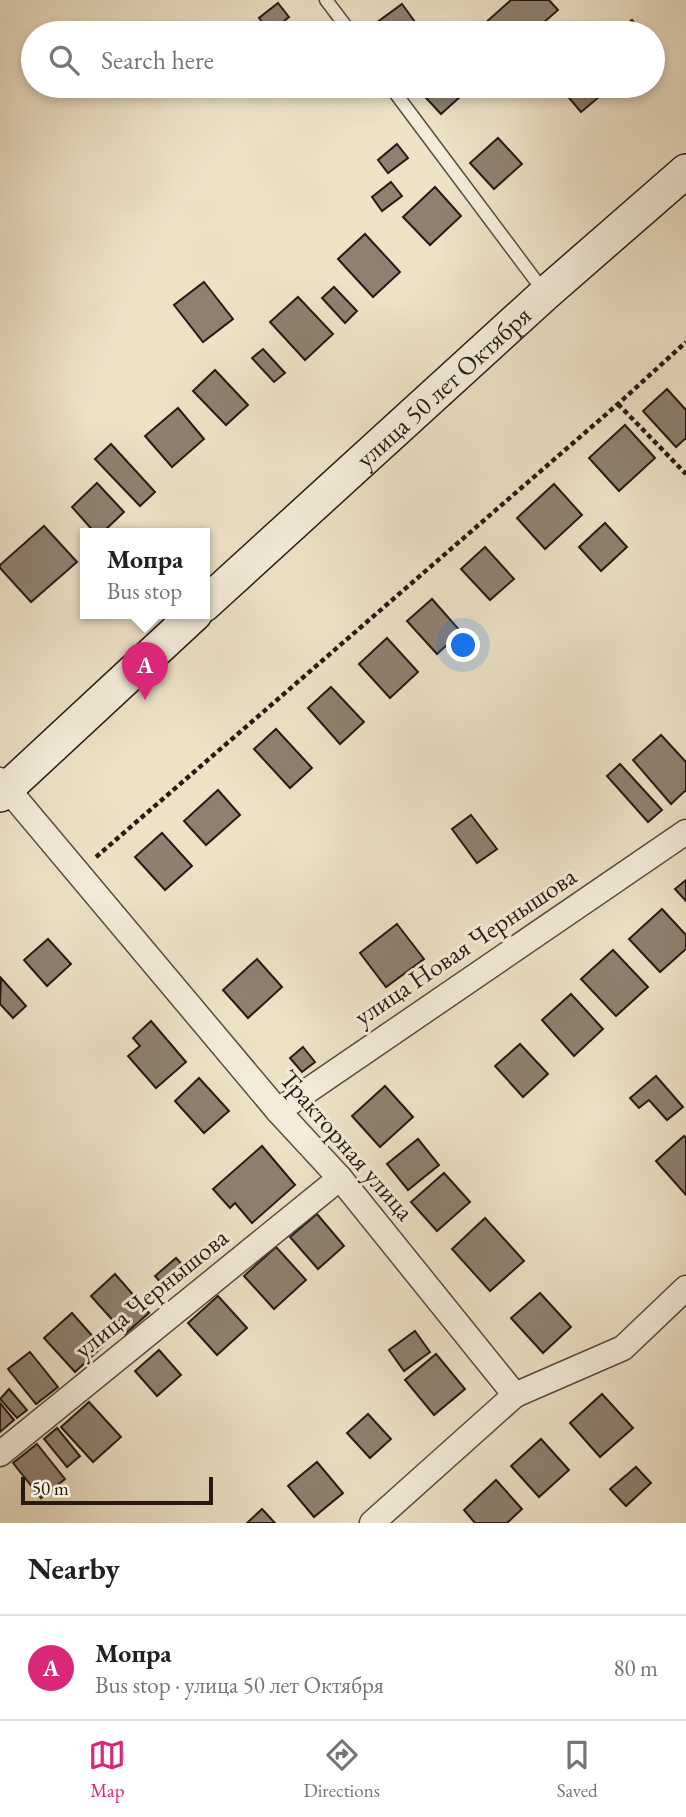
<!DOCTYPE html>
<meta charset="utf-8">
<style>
body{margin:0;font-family:"EB Garamond",serif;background:#f2f2f2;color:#202124}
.scale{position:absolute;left:21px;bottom:18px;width:192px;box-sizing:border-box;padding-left:7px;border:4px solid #271914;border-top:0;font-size:19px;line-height:24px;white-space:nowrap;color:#271914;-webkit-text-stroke:5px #f3ecda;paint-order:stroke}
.you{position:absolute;left:464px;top:646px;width:24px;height:24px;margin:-18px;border:5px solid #fff;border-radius:50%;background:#1a73e8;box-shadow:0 0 0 10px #1a73e833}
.badge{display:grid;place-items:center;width:46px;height:46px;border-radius:50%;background:#db2777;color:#fff;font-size:23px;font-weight:700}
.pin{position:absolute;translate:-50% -58px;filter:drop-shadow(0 2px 4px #0008)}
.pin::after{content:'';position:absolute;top:37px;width:24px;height:21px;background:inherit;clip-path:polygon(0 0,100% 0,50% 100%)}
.popup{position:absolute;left:80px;top:528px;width:130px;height:91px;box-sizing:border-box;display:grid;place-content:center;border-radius:0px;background:#fff;filter:drop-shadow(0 2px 5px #0005);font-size:23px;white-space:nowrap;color:#757577}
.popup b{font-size:26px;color:#202124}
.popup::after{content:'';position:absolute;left:50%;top:100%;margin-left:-14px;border:14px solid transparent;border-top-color:#fff}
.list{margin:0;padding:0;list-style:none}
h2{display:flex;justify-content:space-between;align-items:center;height:91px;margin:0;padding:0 28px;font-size:30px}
h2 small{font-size:23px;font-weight:400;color:#757577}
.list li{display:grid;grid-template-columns:46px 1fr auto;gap:21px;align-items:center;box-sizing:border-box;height:105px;padding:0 28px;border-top:2px solid #e0e0e0}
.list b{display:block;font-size:26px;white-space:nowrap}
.list p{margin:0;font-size:23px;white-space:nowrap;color:#757577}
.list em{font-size:23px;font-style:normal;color:#757577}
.icon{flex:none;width:38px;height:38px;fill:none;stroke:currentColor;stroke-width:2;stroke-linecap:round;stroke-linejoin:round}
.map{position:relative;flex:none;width:686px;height:1523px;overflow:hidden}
.search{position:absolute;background:#fff;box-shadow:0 4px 10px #0003;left:21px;right:21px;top:21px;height:77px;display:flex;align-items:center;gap:18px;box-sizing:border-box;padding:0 24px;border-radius:38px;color:#757577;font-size:26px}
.sheet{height:196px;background:#fff}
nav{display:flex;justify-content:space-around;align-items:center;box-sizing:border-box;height:98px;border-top:2px solid #e0e0e0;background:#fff;font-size:19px;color:#757577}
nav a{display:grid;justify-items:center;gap:4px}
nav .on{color:#db2777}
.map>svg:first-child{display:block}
.building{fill:#8e8171;stroke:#271914;stroke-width:2}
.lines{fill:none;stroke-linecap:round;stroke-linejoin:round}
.lane-casing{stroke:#584b40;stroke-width:15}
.street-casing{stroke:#584b40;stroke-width:27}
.secondary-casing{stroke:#271914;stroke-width:36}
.path{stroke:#271914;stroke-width:4.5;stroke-dasharray:5 3.5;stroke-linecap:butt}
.lane{stroke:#f3ecda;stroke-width:12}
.street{stroke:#f3ecda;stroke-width:24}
.secondary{stroke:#f3ecda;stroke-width:33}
.labels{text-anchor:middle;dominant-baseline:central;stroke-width:6;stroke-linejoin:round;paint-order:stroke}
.street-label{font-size:26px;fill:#271914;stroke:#f3ecda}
</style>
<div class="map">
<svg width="686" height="1523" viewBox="0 0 686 1523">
<rect width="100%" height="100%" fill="#ede1c6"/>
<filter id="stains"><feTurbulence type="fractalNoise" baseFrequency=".00286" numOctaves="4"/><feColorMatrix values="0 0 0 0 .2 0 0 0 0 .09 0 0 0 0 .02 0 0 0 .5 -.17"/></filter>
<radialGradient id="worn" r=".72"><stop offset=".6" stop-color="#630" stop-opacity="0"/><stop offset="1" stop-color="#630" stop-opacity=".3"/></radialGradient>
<!-- building -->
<g class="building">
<polygon points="511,0 549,0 558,10 543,23 549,30 546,33 492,33 484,24"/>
<polygon points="278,3 289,17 270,32 259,18"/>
<polygon points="402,4 423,33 378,33 372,26"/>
<polygon points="632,20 643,33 617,33"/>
<polygon points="415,86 472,86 441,114"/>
<polygon points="559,86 612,86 581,112"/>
<polygon points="498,138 522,164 494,189 470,163"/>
<polygon points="397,144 408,158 388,173 378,160"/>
<polygon points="391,182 402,196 382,211 372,197"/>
<polygon points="435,187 461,216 430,245 403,217"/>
<polygon points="365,234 400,272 373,297 338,259"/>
<polygon points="204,282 233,319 203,342 174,305"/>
<polygon points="334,287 357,311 345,323 322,298"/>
<polygon points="298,297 333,334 305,360 270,322"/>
<polygon points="263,349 285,373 274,382 252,358"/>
<polygon points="215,370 248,405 226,425 193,391"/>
<polygon points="667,389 686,410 686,438 676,447 643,411"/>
<polygon points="178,408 204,439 172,467 145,436"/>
<polygon points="625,425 655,458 619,491 589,458"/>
<polygon points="111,444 155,492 140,506 95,459"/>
<polygon points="97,483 124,512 101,534 96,534 72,507"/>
<polygon points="554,484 582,515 545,549 517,518"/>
<polygon points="605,523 627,547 601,571 579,547"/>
<polygon points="44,526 77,562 31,602 0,568 0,565"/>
<polygon points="485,547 514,579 490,600 461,569"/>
<polygon points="432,599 461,632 437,654 407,621"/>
<polygon points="387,638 418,672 390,698 359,664"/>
<polygon points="331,687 364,722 340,744 308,708"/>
<polygon points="276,729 312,768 290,788 254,749"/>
<polygon points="661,735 686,762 686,790 671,804 633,760"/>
<polygon points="620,764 662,810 648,822 607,776"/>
<polygon points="218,790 240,815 206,845 184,821"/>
<polygon points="471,815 497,849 477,863 452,829"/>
<polygon points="162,833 192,866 165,890 135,857"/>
<polygon points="686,880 686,901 675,889"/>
<polygon points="662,909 686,935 686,949 660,972 629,939"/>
<polygon points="397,924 424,959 386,987 360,953"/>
<polygon points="48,939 71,964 47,986 24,960"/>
<polygon points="613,950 648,987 616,1016 581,979"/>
<polygon points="257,959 282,987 248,1018 223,990"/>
<polygon points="1,978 26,1006 13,1018 0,1004"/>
<polygon points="571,994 603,1029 574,1056 542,1020"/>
<polygon points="151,1021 186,1062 156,1088 128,1056 140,1046 133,1038"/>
<polygon points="520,1044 548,1074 523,1097 495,1066"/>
<polygon points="303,1047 315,1062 302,1072 290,1058"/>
<polygon points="656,1076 683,1107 667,1120 649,1100 639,1108 630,1098"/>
<polygon points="199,1078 229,1111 204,1133 175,1101"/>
<polygon points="385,1086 413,1117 380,1147 352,1116"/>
<polygon points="684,1136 686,1138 686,1195 656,1161"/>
<polygon points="418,1139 439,1165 408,1190 387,1164"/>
<polygon points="262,1146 295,1185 252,1223 235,1203 230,1208 213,1189"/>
<polygon points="444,1173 470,1202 437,1231 411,1202"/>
<polygon points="317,1214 344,1246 318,1269 290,1237"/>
<polygon points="485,1218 524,1261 490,1291 452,1249"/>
<polygon points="276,1247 306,1280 274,1309 244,1276"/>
<polygon points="176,1258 190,1273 169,1292 155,1276"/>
<polygon points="115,1274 149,1313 125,1334 91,1296"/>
<polygon points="540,1293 571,1327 543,1353 511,1318"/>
<polygon points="218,1296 247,1328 217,1355 188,1323"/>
<polygon points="72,1313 102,1347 75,1372 44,1338"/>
<polygon points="415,1331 430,1352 404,1371 389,1350"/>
<polygon points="159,1350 181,1375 157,1396 135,1371"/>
<polygon points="30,1352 58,1387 36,1404 8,1369"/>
<polygon points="436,1354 465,1389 434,1415 405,1380"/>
<polygon points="9,1389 27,1410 17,1418 0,1399"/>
<polygon points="602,1394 633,1428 600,1457 570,1423"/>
<polygon points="89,1402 121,1437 93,1462 61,1427"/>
<polygon points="0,1403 14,1420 0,1432"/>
<polygon points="368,1414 391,1439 370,1458 347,1433"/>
<polygon points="57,1428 80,1456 67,1467 44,1439"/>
<polygon points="541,1439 569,1470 539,1497 511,1466"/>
<polygon points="37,1444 65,1479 41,1498 13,1463"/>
<polygon points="317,1462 343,1493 314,1517 288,1486"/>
<polygon points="636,1467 651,1483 626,1506 610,1489"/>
<polygon points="496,1480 522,1509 507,1523 475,1523 464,1510"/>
<polygon points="262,1509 275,1523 247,1523"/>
</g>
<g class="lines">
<defs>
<g id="lane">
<polyline points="326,0 351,33"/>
<polyline points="390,86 545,293"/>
</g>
<g id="street">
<polyline points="0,780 278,1111 340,1178 515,1395 372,1523"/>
<polyline points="278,1111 686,832"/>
<polyline points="515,1395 623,1348 686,1288"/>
<polyline points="0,1454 340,1178"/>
</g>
<g id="secondary">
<path id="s1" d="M204 605 545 294 686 171"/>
<polyline points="0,795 195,614"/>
</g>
</defs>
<!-- lane casing -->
<use href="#lane" class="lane-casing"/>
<!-- street casing -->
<use href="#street" class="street-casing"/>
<!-- secondary casing -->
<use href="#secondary" class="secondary-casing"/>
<!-- path -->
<g class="path">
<polyline points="618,404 686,474"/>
<polyline points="96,857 618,404 686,342"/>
</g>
<!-- lane -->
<use href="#lane" class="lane"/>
<!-- street -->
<use href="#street" class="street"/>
<!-- secondary -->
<use href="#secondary" class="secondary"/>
</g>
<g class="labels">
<!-- street labels -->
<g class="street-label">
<text stroke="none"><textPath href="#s1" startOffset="324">улица 50 лет Октября</textPath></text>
<text transform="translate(465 946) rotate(-34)">улица Новая Чернышова</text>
<text transform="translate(347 1145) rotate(49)">Тракторная улица</text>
<text transform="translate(151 1293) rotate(-39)">улица Чернышова</text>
</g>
</g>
<rect width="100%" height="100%" filter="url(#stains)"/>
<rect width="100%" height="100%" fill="url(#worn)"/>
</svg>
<div class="scale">50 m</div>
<div class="you"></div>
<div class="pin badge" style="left:145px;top:700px">A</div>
<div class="popup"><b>Мопра</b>Bus stop</div>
<div class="search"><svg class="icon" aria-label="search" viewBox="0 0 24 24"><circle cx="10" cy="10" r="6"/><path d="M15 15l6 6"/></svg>Search here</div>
</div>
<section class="sheet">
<h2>Nearby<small></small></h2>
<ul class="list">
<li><span class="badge">A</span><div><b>Мопра</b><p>Bus stop · улица 50 лет Октября</p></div><em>80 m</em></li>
</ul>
</section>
<nav>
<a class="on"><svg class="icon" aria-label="map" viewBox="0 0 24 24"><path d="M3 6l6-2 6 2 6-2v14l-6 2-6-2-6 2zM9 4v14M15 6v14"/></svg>Map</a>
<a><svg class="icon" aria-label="directions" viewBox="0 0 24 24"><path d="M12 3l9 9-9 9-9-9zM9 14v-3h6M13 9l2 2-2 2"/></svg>Directions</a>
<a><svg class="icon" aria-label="saved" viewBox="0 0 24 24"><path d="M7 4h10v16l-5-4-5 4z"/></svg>Saved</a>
</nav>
